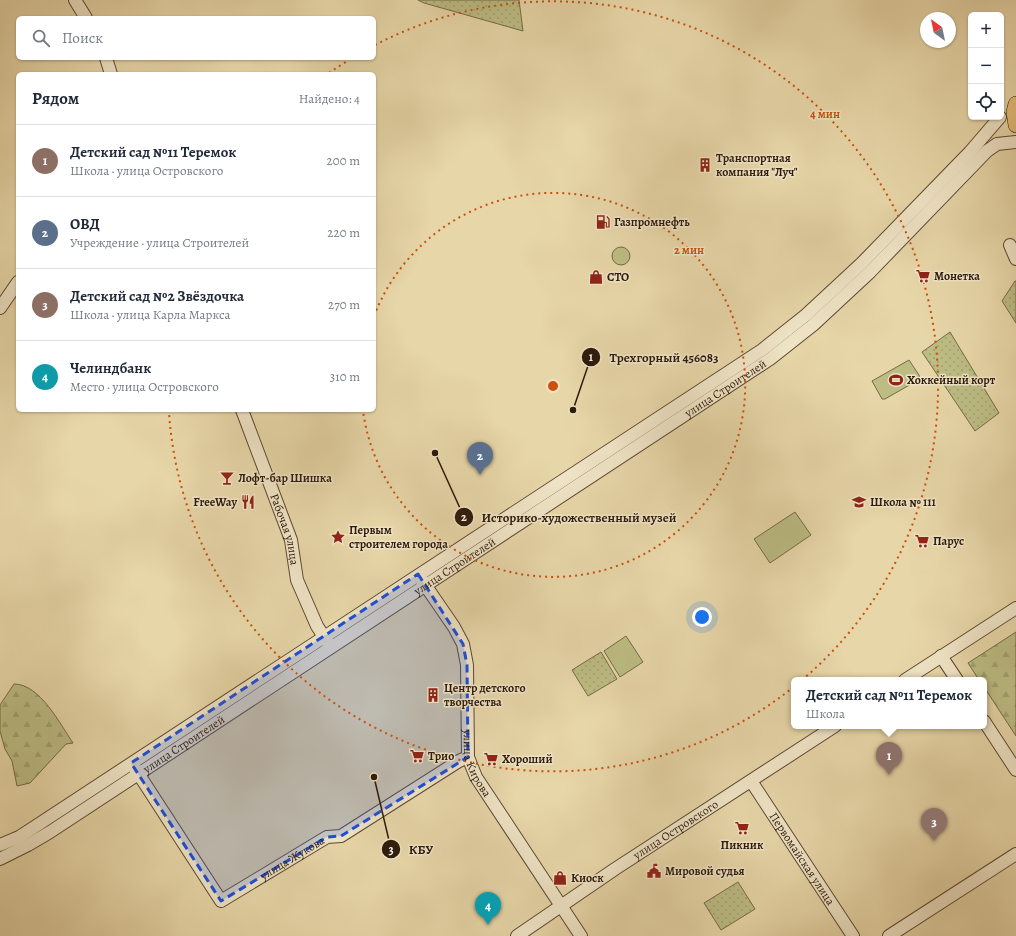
<!DOCTYPE html>
<html lang="ru">
<meta charset="utf-8">
<style>
body{margin:0;font-family:Alegreya,serif;background:#f6f6f7;color:#1f2937}
.controls{position:absolute;right:12px;top:12px;display:grid;overflow:hidden;border-radius:6px;box-shadow:0 1px 3px #0004}
.controls button{width:36px;height:36px;display:grid;place-items:center;padding:0;border:0;border-bottom:1px solid #e0e1e3;background:#fff;color:#1f2937;font:20px sans-serif}
.compass{position:absolute;left:920px;top:12px;width:36px;height:36px;border-radius:50%;background:#fff;box-shadow:0 1px 3px #0004;rotate:327deg}
.you{position:absolute;left:702px;top:617px;width:14px;height:14px;margin:-10px;border:3px solid #fff;border-radius:50%;background:#1a73e8;box-shadow:0 0 0 6px #1a73e833}
.badge{display:grid;place-items:center;width:26px;height:26px;border-radius:50%;background:#8f2418;color:#fff;font-size:13px;font-weight:700}
.pin{position:absolute;translate:-50% -33px;filter:drop-shadow(0 1px 2px #0008)}
.pin::after{content:'';position:absolute;top:21px;width:14px;height:12px;background:inherit;clip-path:polygon(0 0,100% 0,50% 100%)}
.popup{position:absolute;left:791px;top:677px;width:196px;height:52px;box-sizing:border-box;display:grid;place-content:center;border-radius:6px;background:#fff;filter:drop-shadow(0 1px 3px #0005);font-size:13px;white-space:nowrap;color:#747a83}
.popup b{font-size:15px;color:#1f2937}
.popup::after{content:'';position:absolute;left:50%;top:100%;margin-left:-8px;border:8px solid transparent;border-top-color:#fff}
.list{margin:0;padding:0;list-style:none}
h2{display:flex;justify-content:space-between;align-items:center;height:52px;margin:0;padding:0 16px;font-size:17px}
h2 small{font-size:13px;font-weight:400;color:#747a83}
.list li{display:grid;grid-template-columns:26px 1fr auto;gap:12px;align-items:center;box-sizing:border-box;height:72px;padding:0 16px;border-top:1px solid #e0e1e3}
.list b{display:block;font-size:15px;white-space:nowrap}
.list p{margin:0;font-size:13px;white-space:nowrap;color:#747a83}
.list em{font-size:13px;font-style:normal;color:#747a83}
.icon{flex:none;width:22px;height:22px;fill:none;stroke:currentColor;stroke-width:2;stroke-linecap:round;stroke-linejoin:round}
.map{position:relative;flex:none;width:1016px;height:936px;overflow:hidden}
.search{position:absolute;background:#fff;box-shadow:0 1px 3px #0004;left:16px;top:16px;width:360px;height:44px;display:flex;align-items:center;gap:10px;box-sizing:border-box;padding:0 14px;border-radius:6px;color:#747a83;font-size:15px}
.panel{position:absolute;background:#fff;box-shadow:0 1px 3px #0004;left:16px;top:72px;width:360px;height:340px;border-radius:6px}
.map>svg:first-child{display:block}
.grass{fill:#bcbc83;stroke:#746b47}
.forest{fill:url(#forest-firs);stroke:#746b47}
.park{fill:url(#park-dots);stroke:#746b47}
.lines{fill:none;stroke-linecap:round;stroke-linejoin:round}
.minor-casing{stroke:#5c4932;stroke-width:14}
.major-casing{stroke:#2d1a0b;stroke-width:16}
.minor{stroke:#efe4c6;stroke-width:12}
.major{stroke:#e4bb74;stroke-width:15}
.marked{fill:#1d4ed8;fill-opacity:0.2;stroke:#1d4ed8;stroke-width:3;stroke-dasharray:8 5;stroke-linejoin:round}
.ring{fill:none;stroke:#cc500c;stroke-width:2;stroke-dasharray:2 4}
.labels{text-anchor:middle;dominant-baseline:central;stroke-width:3;stroke-linejoin:round;paint-order:stroke}
.poi-label{font-size:12px;font-weight:bold;fill:#2d1a0b;stroke:#efe4c6;text-anchor:start}
.street-label{font-size:12px;fill:#2d1a0b;stroke:#efe4c6}
.centre{fill:#cc500c;stroke:#efe4c6;stroke-width:2}
.ring-label{font-size:12px;text-anchor:middle;font-weight:bold;fill:#cc500c;stroke:#efe4c6;stroke-width:3;stroke-linejoin:round;paint-order:stroke}
.leader{fill:none;stroke:#2d1a0b;stroke-width:1.5}
.callout-dot{fill:#2d1a0b;stroke:#efe4c6;stroke-width:1.5}
.mark-label{font-size:12px;text-anchor:middle;font-weight:bold;fill:#fff}
.callout-label{font-size:13px;text-anchor:middle;font-weight:bold;fill:#2d1a0b;stroke:#efe4c6;stroke-width:3;stroke-linejoin:round;paint-order:stroke}
</style>
<div class="map">
<svg width="1016" height="936" viewBox="0 0 1016 936">
<defs>
<pattern id="forest-firs" width="22" height="20" patternUnits="userSpaceOnUse"><rect width="22" height="20" fill="#bcbc83"/><path d="M5 1l3.5 6h-7zM16 11l3.5 6h-7z" fill="#a2a170"/></pattern>
<pattern id="park-dots" width="8" height="8" patternUnits="userSpaceOnUse"><rect width="8" height="8" fill="#bcbc83"/><path d="M2 2h.1M6 6h.1" fill="none" stroke="#a2a170" stroke-width="1.8" stroke-linecap="round"/></pattern>
</defs>
<rect width="100%" height="100%" fill="#e7d6a8"/>
<filter id="stains"><feTurbulence type="fractalNoise" baseFrequency=".005" numOctaves="4"/><feColorMatrix values="0 0 0 0 .2 0 0 0 0 .09 0 0 0 0 .02 0 0 0 .5 -.17"/></filter>
<radialGradient id="worn" r=".72"><stop offset=".6" stop-color="#630" stop-opacity="0"/><stop offset="1" stop-color="#630" stop-opacity=".3"/></radialGradient>
<!-- grass -->
<g class="grass">
<circle cx="621" cy="256" r="9"/>
<polygon points="909,360 919,375 920,379 885,399 882,399 872,381"/>
<polygon points="795,512 811,535 770,563 754,539"/>
<polygon points="626,636 643,662 620,677 604,651"/>
</g>
<!-- forest -->
<g class="forest">
<polygon points="1016,632 1016,736 984,687 984,680 979,680 968,663"/>
<path d="M14 684C40 684 60 724 73 743L66 744 30 783 17 786 12 761 5 749 0 731V705Z"/>
</g>
<!-- park -->
<g class="park">
<polygon points="418,0 519,0 523,31 424,3"/>
<polygon points="1015,281 1016,281 1016,323 1002,301"/>
<polygon points="950,332 999,413 975,431 922,352"/>
<polygon points="601,652 617,679 588,696 572,670"/>
<polygon points="738,882 755,909 721,930 704,903"/>
</g>
<g class="lines">
<defs>
<g id="minor">
<polyline points="75,0 86,18"/>
<polyline points="106,58 111,74"/>
<polyline points="1010,245 1016,259"/>
<polyline points="0,308 18,282"/>
<path id="s1" d="M242 410 291 540 297 580 317 626 328 643"/>
<path id="s2" d="M421 579 454 627 463 644 467 665 468 757 476 777 581 936"/>
<polyline points="941,656 957,680"/>
<polyline points="905,680 1016,608"/>
<polyline points="984,721 1016,770"/>
<path id="s3" d="M134 767 221 901 327 837 341 836 459 761 468 757"/>
<path id="s4" d="M751 781 853 936"/>
<polyline points="0,845 19,837 42,822 762,350 806,315 861,264 970,152 1000,117"/>
<path id="s5" d="M0 859 28 845 50 832 770 359 813 325 870 272 987 151 997 144 1016 142"/>
<path id="s6" d="M517 936 615 869 835 726"/>
<polyline points="889,936 1016,854"/>
</g>
<polyline id="major" points="1016,104 1014,112 1016,125"/>
</defs>
<!-- minor casing -->
<use href="#minor" class="minor-casing"/>
<!-- major casing -->
<use href="#major" class="major-casing"/>
<!-- minor -->
<use href="#minor" class="minor"/>
<!-- major -->
<use href="#major" class="major"/>
</g>
<!-- marked area -->
<path class="marked" d="M418 574 463 644 467 665 468 757 341 836 327 837 221 901 131 763Z"/>
<!-- distance rings -->
<g class="ring">
<path d="M374 316A192 192 0 1 1 363 411"/>
<path d="M329 73A385 385 0 0 1 349 60M375 45A385 385 0 1 1 169 413"/>
</g>
<!-- icons -->
<defs>
<symbol id="building-bare" viewBox="-9 -9 18 18"><path d="M-4-6H4V6H1V3H-1V6H-4ZM-2.5-4.3h1.7v1.8h-1.7ZM.8-4.3h1.7v1.8H.8ZM-2.5-1h1.7V.8h-1.7ZM.8-1h1.7V.8H.8Z" fill="#8f2418" stroke="#efe4c6" stroke-width="2.5" paint-order="stroke"/></symbol>
<symbol id="fuel-bare" viewBox="-9 -9 18 18"><path d="M-5.5-6h7V0h2V4h1.3V-2.5L3-4.5l.8-.8L6-3V5H2.5V1h-1V6h-7ZM-4.2-4.7v3.2H.2V-4.7Z" fill="#8f2418" stroke="#efe4c6" stroke-width="2.5" paint-order="stroke"/></symbol>
<symbol id="supermarket-bare" viewBox="-9 -9 18 18"><path d="M-6-5.5h2.5l.6 2H6L4.5 2H-2.5L-4.4-4H-6ZM-1.5 3.2a1.3 1.3 0 1 0 .1 0ZM3 3.2a1.3 1.3 0 1 0 .1 0Z" fill="#8f2418" stroke="#efe4c6" stroke-width="2.5" paint-order="stroke"/></symbol>
<symbol id="shop-bare" viewBox="-9 -9 18 18"><path d="M-5-2.5h2.3a2.7 3.5 0 0 1 5.4 0H5L5.5 6h-11ZM-1.5-2.5h3a1.5 2.3 0 0 0-3 0Z" fill="#8f2418" stroke="#efe4c6" stroke-width="2.5" paint-order="stroke"/></symbol>
<symbol id="stadium-bare" viewBox="-9 -9 18 18"><path d="M0-5a6.5 5 0 1 0 0 10a6.5 5 0 1 0 0-10ZM-3.5-1.8h7v3.6h-7Z" fill="#8f2418" stroke="#efe4c6" stroke-width="2.5" paint-order="stroke"/></symbol>
<symbol id="bar-bare" viewBox="-9 -9 18 18"><path d="M-6-5H6L.8 .8V4.5H3.5V6h-7V4.5H-.8V.8Z" fill="#8f2418" stroke="#efe4c6" stroke-width="2.5" paint-order="stroke"/></symbol>
<symbol id="restaurant-bare" viewBox="-9 -9 18 18"><path d="M-5-6h1v4h1v-4h1v4h1v-4h1v5L-1.5 .5V6h-2V.5L-5-1ZM5-6V6H3V1.5H1.5Q1.5-4 5-6Z" fill="#8f2418" stroke="#efe4c6" stroke-width="2.5" paint-order="stroke"/></symbol>
<symbol id="school-bare" viewBox="-9 -9 18 18"><path d="M0-5L7-2L0 1L-7-2ZM-4 1L0 2.5L4 1V4Q0 6-4 4Z" fill="#8f2418" stroke="#efe4c6" stroke-width="2.5" paint-order="stroke"/></symbol>
<symbol id="sight-bare" viewBox="-9 -9 18 18"><path d="M0-6L1.8-2.2L6-1.7L2.9 1.2L3.7 5.4L0 3.3L-3.7 5.4L-2.9 1.2L-6-1.7L-1.8-2.2Z" fill="#8f2418" stroke="#efe4c6" stroke-width="2.5" paint-order="stroke"/></symbol>
<symbol id="civic-bare" viewBox="-9 -9 18 18"><path d="M-.6-6.5H3V-4.5H.6V-3L4-1V1h2V6H-6V1h2V-1L-.6-3ZM-1.2 2.5V6h2.4V2.5Z" fill="#8f2418" stroke="#efe4c6" stroke-width="2.5" paint-order="stroke"/></symbol>
</defs>
<g fill-rule="evenodd">
<use href="#building-bare" x="695" y="155" width="20" height="20"/>
<use href="#fuel-bare" x="593" y="212" width="20" height="20"/>
<use href="#supermarket-bare" x="913" y="266" width="20" height="20"/>
<use href="#shop-bare" x="586" y="267" width="20" height="20"/>
<use href="#stadium-bare" x="886" y="370" width="20" height="20"/>
<use href="#bar-bare" x="217" y="468" width="20" height="20"/>
<use href="#restaurant-bare" x="238" y="492" width="20" height="20"/>
<use href="#school-bare" x="849" y="492" width="20" height="20"/>
<use href="#sight-bare" x="328" y="527" width="20" height="20"/>
<use href="#supermarket-bare" x="912" y="531" width="20" height="20"/>
<use href="#building-bare" x="423" y="685" width="20" height="20"/>
<use href="#supermarket-bare" x="407" y="746" width="20" height="20"/>
<use href="#supermarket-bare" x="481" y="749" width="20" height="20"/>
<use href="#supermarket-bare" x="732" y="818" width="20" height="20"/>
<use href="#civic-bare" x="644" y="861" width="20" height="20"/>
<use href="#shop-bare" x="550" y="868" width="20" height="20"/>
</g>
<g class="labels">
<!-- poi labels -->
<g class="poi-label">
<text x="716" y="158">Транспортная<tspan x="716" dy="14">компания "Луч"</tspan></text>
<text x="614" y="222">Газпромнефть</text>
<text x="934" y="276">Монетка</text>
<text x="607" y="277">СТО</text>
<text x="907" y="380">Хоккейный корт</text>
<text x="238" y="478">Лофт-бар Шишка</text>
<text x="237" y="502" text-anchor="end">FreeWay</text>
<text x="870" y="502">Школа № 111</text>
<text x="349" y="530">Первым<tspan x="349" dy="14">строителем города</tspan></text>
<text x="933" y="541">Парус</text>
<text x="444" y="688">Центр детского<tspan x="444" dy="14">творчества</tspan></text>
<text x="428" y="756">Трио</text>
<text x="502" y="759">Хороший</text>
<text x="742" y="845" text-anchor="middle">Пикник</text>
<text x="665" y="871">Мировой судья</text>
<text x="571" y="878">Киоск</text>
</g>
<!-- street labels -->
<g class="street-label">
<text stroke="none"><textPath href="#s5" startOffset="865">улица Строителей</textPath></text>
<text stroke="none"><textPath href="#s1" startOffset="127">Рабочая улица</textPath></text>
<text stroke="none"><textPath href="#s5" startOffset="541">улица Строителей</textPath></text>
<text stroke="none"><textPath href="#s5" startOffset="217">улица Строителей</textPath></text>
<text stroke="none"><textPath href="#s2" startOffset="199">улица Кирова</textPath></text>
<text stroke="none"><textPath href="#s6" startOffset="191">улица Островского</textPath></text>
<text stroke="none"><textPath href="#s3" startOffset="243">улица Жукова</textPath></text>
<text stroke="none"><textPath href="#s4" startOffset="93">Первомайская улица</textPath></text>
</g>
</g>
<circle cx="553" cy="386" r="6" class="centre"/>
<g class="ring-label">
<text x="825" y="118">4 мин</text>
<text x="689" y="254">2 мин</text>
</g>
<!-- callouts -->
<path class="leader" d="M573 410L591 357M435 453L464 517M374 777L391 849"/>
<g class="callout-dot">
<circle cx="573" cy="410" r="4"/>
<circle cx="435" cy="453" r="4"/>
<circle cx="374" cy="777" r="4"/>
<circle cx="591" cy="357" r="10"/>
<circle cx="464" cy="517" r="10"/>
<circle cx="391" cy="849" r="10"/>
</g>
<g class="mark-label">
<text x="591" y="361">1</text>
<text x="464" y="521">2</text>
<text x="391" y="854">3</text>
</g>
<g class="callout-label">
<text x="664" y="362">Трехгорный 456083</text>
<text x="579" y="522">Историко-художественный музей</text>
<text x="421" y="854">КБУ</text>
</g>
<rect width="100%" height="100%" filter="url(#stains)"/>
<rect width="100%" height="100%" fill="url(#worn)"/>
</svg>
<div class="controls">
<button>+</button>
<button>−</button>
<button><svg class="icon" aria-label="locate" viewBox="0 0 24 24"><circle cx="12" cy="12" r="6"/><path d="M12 2v4M12 18v4M2 12h4M18 12h4"/></svg></button>
</div>
<svg class="compass" viewBox="-18 -18 36 36"><path d="M0-13l5 13h-10z" fill="#e53935"/><path d="M0 13l5-13h-10z" fill="#747a83"/></svg>
<div class="you"></div>
<div class="pin badge" style="left:889px;top:775px;background:#8d6e63">1</div>
<div class="popup"><b>Детский сад №11 Теремок</b>Школа</div>
<div class="pin badge" style="left:480px;top:475px;background:#5c6f8a">2</div>
<div class="pin badge" style="left:934px;top:841px;background:#8d6e63">3</div>
<div class="pin badge" style="left:488px;top:925px;background:#0f9aa8">4</div>
<div class="search"><svg class="icon" aria-label="search" viewBox="0 0 24 24"><circle cx="10" cy="10" r="6"/><path d="M15 15l6 6"/></svg>Поиск</div>
<section class="panel">
<h2>Рядом<small>Найдено: 4</small></h2>
<ul class="list">
<li><span class="badge" style="background:#8d6e63">1</span><div><b>Детский сад №11 Теремок</b><p>Школа · улица Островского</p></div><em>200 m</em></li>
<li><span class="badge" style="background:#5c6f8a">2</span><div><b>ОВД</b><p>Учреждение · улица Строителей</p></div><em>220 m</em></li>
<li><span class="badge" style="background:#8d6e63">3</span><div><b>Детский сад №2 Звёздочка</b><p>Школа · улица Карла Маркса</p></div><em>270 m</em></li>
<li><span class="badge" style="background:#0f9aa8">4</span><div><b>Челиндбанк</b><p>Место · улица Островского</p></div><em>310 m</em></li>
</ul>
</section>
</div>
